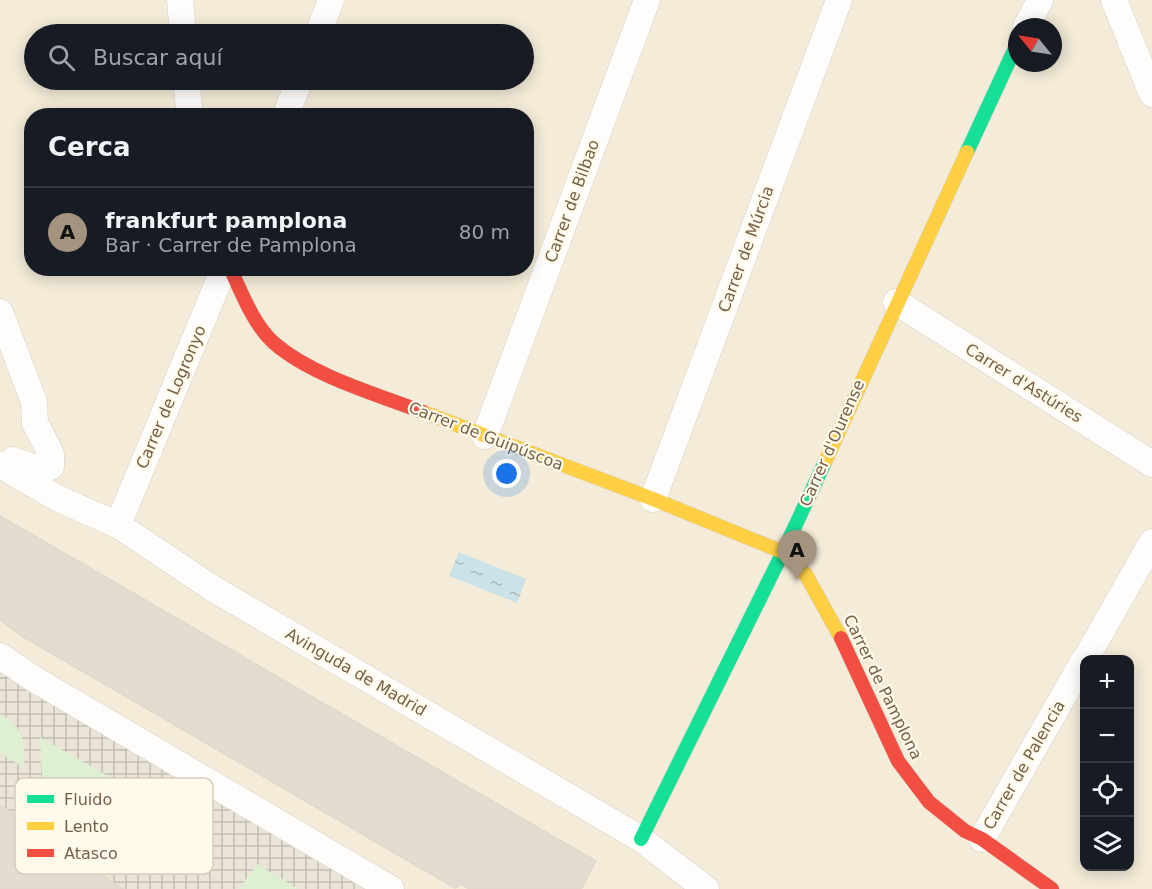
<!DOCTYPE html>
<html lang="es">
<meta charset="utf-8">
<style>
body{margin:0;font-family:"DejaVu Sans",sans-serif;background:#242831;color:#f1f3f6}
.controls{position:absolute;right:18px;bottom:18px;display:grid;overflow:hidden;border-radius:12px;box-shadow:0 3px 15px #0003}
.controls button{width:54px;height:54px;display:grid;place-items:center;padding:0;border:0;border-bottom:2px solid #363941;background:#171b24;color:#f1f3f6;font:30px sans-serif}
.compass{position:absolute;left:1008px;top:18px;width:54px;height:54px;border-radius:50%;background:#171b24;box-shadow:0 3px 15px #0003;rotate:300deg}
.you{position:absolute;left:507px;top:474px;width:21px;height:21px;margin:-15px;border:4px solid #fff;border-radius:50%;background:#1a73e8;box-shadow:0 0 0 9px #1a73e833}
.badge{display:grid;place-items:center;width:39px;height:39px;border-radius:50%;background:#a4937f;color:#111;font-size:20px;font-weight:700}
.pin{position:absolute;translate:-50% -50px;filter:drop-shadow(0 2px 3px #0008)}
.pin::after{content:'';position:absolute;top:32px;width:21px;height:18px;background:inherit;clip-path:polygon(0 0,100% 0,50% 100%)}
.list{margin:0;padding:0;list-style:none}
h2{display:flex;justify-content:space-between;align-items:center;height:78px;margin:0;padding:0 24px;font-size:26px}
h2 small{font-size:20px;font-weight:400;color:#9ea1a6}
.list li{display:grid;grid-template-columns:39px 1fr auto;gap:18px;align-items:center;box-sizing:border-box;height:90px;padding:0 24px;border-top:2px solid #363941}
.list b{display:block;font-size:22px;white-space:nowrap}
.list p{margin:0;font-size:20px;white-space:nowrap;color:#9ea1a6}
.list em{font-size:20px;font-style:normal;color:#9ea1a6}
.icon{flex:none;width:33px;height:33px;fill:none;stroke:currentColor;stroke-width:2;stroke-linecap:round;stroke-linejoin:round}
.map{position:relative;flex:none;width:1152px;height:889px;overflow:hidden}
.search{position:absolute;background:#171b24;box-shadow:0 3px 15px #0003;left:24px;top:24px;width:510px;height:66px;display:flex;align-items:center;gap:15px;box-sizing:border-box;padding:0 21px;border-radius:33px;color:#9ea1a6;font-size:22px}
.panel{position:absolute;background:#171b24;box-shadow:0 3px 15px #0003;left:24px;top:108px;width:510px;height:168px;border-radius:24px}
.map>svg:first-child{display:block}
.residential{fill:#f4ebd8;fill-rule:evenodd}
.industrial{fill:url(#industrial-grid)}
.green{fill:#dff0d2}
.water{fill:url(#water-ripples)}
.building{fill:#e4dcd0;stroke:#e1d8ca;stroke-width:1.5}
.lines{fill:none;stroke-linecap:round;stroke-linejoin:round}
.street-casing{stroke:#d7d1c7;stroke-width:27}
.fast-casing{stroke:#d7d1c6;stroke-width:15}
.slow-casing{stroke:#d7d1c6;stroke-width:15}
.jam-casing{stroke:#d7d1c6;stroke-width:15}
.street{stroke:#fefdfc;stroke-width:26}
.fast{stroke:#16e098;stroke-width:14}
.slow{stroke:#ffcf43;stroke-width:14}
.jam{stroke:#f24e42;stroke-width:14}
.labels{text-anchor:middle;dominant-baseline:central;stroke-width:4.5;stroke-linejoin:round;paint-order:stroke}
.street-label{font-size:16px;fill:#775f47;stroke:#fffaea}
.key{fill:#fffaea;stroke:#d6ccb9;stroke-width:1.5}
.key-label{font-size:16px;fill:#775f47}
</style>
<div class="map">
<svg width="1152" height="889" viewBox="0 0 1152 889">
<defs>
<pattern id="industrial-grid" width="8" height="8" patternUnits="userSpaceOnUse" patternTransform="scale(1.5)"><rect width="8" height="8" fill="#ebe4d9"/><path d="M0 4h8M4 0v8" fill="none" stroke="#c3bcb2"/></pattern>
<pattern id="water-ripples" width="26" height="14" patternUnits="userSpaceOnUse" patternTransform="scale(1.5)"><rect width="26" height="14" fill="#cae2e8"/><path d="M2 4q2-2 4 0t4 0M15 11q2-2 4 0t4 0" fill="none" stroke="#a9babe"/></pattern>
</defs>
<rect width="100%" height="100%" fill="#f8f4e8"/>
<!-- residential -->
<path class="residential" d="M0 0H1152V889H0ZM1017 27H1053V63H1017ZM34 34H524V80H34ZM32 116H526V268H32ZM1084 660H1130V866H1084Z"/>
<!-- industrial -->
<polygon class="industrial" points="0,656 378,889 0,889"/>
<!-- green -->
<g class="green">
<path d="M0 714C25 727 25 742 24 768L0 753Z"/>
<polygon points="40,737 203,831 183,860 42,778"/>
<polygon points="257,864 298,889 239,889"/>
</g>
<!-- water -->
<polygon class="water" points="459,552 526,579 517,603 449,576"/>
<!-- building -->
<g class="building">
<polygon points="0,516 596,861 581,889 469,889 461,884 455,888 22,636 0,620"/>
<polygon points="0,805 123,889 0,889"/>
</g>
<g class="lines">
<defs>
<g id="street">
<polyline points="180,0 183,34"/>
<polyline points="1114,0 1152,94"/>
<polyline points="1026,27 1040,0"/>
<polyline points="318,34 331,0"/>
<polyline points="186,80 190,116"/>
<polyline points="285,116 300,80"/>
<polyline points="896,302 1152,464"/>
<polyline points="0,312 34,402 35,423 51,454 51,467 42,470 13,460"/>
<polyline points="485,436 647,0"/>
<polyline points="0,465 57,498 118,525 212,588 641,839 706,889"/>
<polyline points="653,499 839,0"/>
<polyline points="118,525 224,268"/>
<polyline points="0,656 34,679 391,889"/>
<polyline points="1085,660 1152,542"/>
<polyline points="982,839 1084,660"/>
</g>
<g id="fast">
<polyline points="967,152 1017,44"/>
<polyline points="641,839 783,552 825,462"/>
</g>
<g id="slow">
<polyline points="423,412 653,499 783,552 806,575 841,638"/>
<polyline points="825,462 967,152"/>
</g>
<g id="jam">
<path d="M230 268C242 293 253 324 274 343 312 376 376 394 423 412"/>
<polyline points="841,638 898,761 929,802 965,831 982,839 1052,889"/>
</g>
</defs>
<!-- street casing -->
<use href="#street" class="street-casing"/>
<!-- fast casing -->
<use href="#fast" class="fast-casing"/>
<!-- slow casing -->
<use href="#slow" class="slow-casing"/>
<!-- jam casing -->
<use href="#jam" class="jam-casing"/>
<!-- street -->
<use href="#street" class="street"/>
<!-- fast -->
<use href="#fast" class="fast"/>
<!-- slow -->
<use href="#slow" class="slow"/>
<!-- jam -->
<use href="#jam" class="jam"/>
</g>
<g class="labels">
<!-- street labels -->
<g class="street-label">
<text transform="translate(572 201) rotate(-70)">Carrer de Bilbao</text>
<text transform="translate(746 249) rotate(-70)">Carrer de Múrcia</text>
<text transform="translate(1024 383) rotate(32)">Carrer d'Astúries</text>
<text transform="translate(171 397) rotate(-67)">Carrer de Logronyo</text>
<text transform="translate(486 436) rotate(21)">Carrer de Guipúscoa</text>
<text transform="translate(832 443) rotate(-66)">Carrer d'Ourense</text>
<text transform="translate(356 672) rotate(30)">Avinguda de Madrid</text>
<text transform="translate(883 687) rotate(64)">Carrer de Pamplona</text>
<text transform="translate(1024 765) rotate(-60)">Carrer de Palencia</text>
</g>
</g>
<!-- legend -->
<rect x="15" y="778" width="198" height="96" rx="9" class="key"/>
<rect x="27" y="795" width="27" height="8" fill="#16e098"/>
<rect x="27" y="822" width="27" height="8" fill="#ffcf43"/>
<rect x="27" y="849" width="27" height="8" fill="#f24e42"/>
<g class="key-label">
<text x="64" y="805">Fluido</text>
<text x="64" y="832">Lento</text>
<text x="64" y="859">Atasco</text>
</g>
</svg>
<div class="controls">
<button>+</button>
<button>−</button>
<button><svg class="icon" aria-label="locate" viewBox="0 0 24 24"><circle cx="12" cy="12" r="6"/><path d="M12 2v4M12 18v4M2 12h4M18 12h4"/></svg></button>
<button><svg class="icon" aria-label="layers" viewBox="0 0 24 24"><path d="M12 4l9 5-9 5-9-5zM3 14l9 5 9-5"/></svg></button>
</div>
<svg class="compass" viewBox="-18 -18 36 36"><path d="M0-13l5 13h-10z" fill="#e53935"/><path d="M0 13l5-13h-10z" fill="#9ea1a6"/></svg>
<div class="you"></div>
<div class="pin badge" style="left:797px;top:580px">A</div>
<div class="search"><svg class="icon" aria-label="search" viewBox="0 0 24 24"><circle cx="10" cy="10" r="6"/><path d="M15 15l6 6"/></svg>Buscar aquí</div>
<section class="panel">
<h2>Cerca<small></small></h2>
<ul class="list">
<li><span class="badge">A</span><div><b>frankfurt pamplona</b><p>Bar · Carrer de Pamplona</p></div><em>80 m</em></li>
</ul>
</section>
</div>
